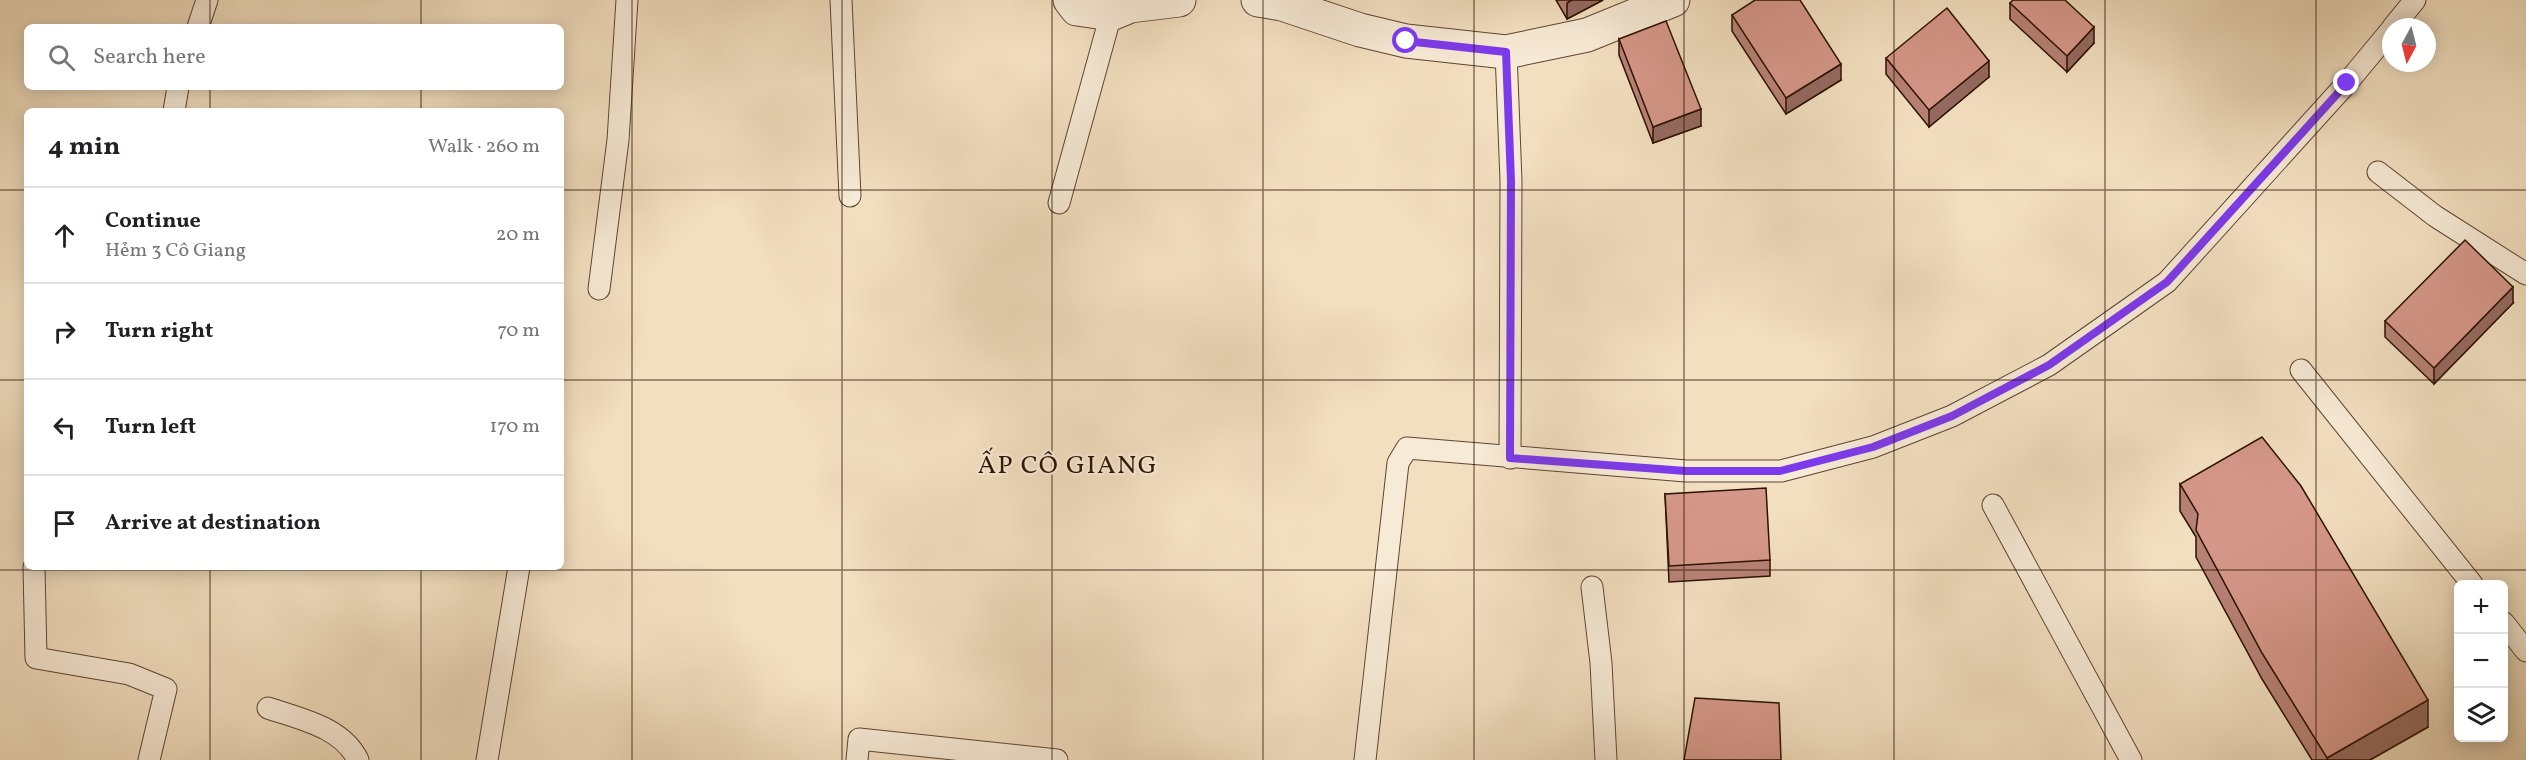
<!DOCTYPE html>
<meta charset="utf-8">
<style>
body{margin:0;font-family:Vollkorn,serif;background:#f6f6f6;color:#202124}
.controls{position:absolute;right:18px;bottom:18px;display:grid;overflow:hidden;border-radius:9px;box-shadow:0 3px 15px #0003}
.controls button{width:54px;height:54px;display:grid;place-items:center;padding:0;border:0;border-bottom:2px solid #e0e0e0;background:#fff;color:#202124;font:30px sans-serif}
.compass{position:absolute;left:2382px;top:18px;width:54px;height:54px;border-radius:50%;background:#fff;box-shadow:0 3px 15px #0003;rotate:187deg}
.stop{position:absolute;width:18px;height:18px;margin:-14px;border:4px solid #7c3aed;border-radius:50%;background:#fff}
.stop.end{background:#7c3aed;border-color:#fff;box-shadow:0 2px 6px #0008}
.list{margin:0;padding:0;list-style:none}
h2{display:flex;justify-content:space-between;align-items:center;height:78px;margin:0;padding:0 24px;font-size:26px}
h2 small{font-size:20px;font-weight:400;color:#757577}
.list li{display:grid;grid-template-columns:39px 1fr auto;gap:18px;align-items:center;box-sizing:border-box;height:96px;padding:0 24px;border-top:2px solid #e0e0e0}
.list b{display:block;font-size:22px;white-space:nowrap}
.list p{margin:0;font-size:20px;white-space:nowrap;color:#757577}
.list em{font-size:20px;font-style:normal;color:#757577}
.icon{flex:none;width:33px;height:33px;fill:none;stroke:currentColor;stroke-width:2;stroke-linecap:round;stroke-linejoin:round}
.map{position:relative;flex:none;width:2526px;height:760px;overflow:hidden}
.search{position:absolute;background:#fff;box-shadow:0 3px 15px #0003;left:24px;top:24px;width:540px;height:66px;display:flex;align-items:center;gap:15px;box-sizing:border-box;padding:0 21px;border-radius:9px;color:#757577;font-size:22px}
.panel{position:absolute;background:#fff;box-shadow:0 3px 15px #0003;left:24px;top:108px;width:540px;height:462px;border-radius:9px}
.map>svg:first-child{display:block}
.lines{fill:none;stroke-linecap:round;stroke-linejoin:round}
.lane-casing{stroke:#5e4530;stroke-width:23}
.street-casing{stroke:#5e4530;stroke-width:35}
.lane{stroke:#f7ead6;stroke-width:21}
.street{stroke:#f7ead6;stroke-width:33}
.wall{fill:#b78276;stroke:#2d1200;stroke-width:1.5}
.shaded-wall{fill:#956a60;stroke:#2d1200;stroke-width:1.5}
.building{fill:#d59789;stroke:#2d1200;stroke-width:1.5}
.route{stroke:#7c3aed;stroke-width:8}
.grid{fill:none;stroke:#2d1200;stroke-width:1.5;stroke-opacity:0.55}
.labels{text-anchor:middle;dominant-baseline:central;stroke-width:4.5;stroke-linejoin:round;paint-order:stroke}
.neighbourhood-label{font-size:26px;letter-spacing:1.5px;fill:#2d1200;stroke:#f7ead6}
</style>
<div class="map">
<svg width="2526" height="760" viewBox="0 0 2526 760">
<rect width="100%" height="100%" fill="#f2dfc0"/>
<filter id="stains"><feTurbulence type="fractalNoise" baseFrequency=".00333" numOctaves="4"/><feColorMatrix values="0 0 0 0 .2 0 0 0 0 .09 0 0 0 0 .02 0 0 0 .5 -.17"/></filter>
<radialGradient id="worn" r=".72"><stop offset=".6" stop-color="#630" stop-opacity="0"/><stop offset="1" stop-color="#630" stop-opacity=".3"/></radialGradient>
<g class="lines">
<defs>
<g id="lane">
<polyline points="841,0 850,196"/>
<polyline points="198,27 207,0"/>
<polyline points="2393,27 2415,0"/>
<polyline points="1506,52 1511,181 1510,458"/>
<polyline points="174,111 178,87"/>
<polyline points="2378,172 2435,216 2526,274"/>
<polyline points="1059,203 1111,14"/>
<polyline points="599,289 618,140 627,0"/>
<polyline points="2301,370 2472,584"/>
<polyline points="1993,505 2131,760"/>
<polyline points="34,567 36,658 129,674 166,689 149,760"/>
<polyline points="1592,587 1601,663 1606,760"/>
<polyline points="2504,623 2526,651"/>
<path d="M268 708C300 719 342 727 358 760"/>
<polyline points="487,760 519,567"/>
<polyline points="857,760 859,739 1057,760"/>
<polyline points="1365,760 1398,463 1407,448 1686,471 1781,471 1873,447 1952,416 2049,365 2167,282 2347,83 2391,30"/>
</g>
<g id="street">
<polyline points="1070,0 1077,9 1111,14 1130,6 1179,0"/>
<polyline points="1258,0 1282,4 1360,30 1406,41 1506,52 1587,35 1673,0"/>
</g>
</defs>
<!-- lane casing -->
<use href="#lane" class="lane-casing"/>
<!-- street casing -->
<use href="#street" class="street-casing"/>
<!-- lane -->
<use href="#lane" class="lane"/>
<!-- street -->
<use href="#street" class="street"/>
</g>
<!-- wall -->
<g class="wall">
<polygon points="1556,0 1603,0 1567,19"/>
<polygon points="2010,3 2094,43 2067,72 2010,19"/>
<polygon points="1732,15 1841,80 1786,114 1732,31"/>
<polygon points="1619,39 1701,126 1653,143 1619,55"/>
<polygon points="1886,58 1989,77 1929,127 1886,74"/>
<polygon points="2513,303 2434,384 2385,337 2385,321"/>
<polygon points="2180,484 2428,727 2370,760 2312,760 2262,679 2196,557 2196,537 2180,511"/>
<polygon points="1665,494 1770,560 1770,576 1669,582"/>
</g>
<!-- shaded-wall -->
<g class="shaded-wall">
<polygon points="1572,0 1603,0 1567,19 1567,3"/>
<polygon points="2094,27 2094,43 2067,72 2067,56"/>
<polygon points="1989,61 1989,77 1929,127 1929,110"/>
<polygon points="1841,64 1841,80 1786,114 1786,98"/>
<polygon points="1701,109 1701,126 1653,143 1653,127"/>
<polygon points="2513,287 2513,303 2434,384 2434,368"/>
<polygon points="2428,700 2428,727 2370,760 2327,760 2327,758"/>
</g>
<!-- building -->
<g class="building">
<polygon points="1755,0 1800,0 1841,64 1786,98 1732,15"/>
<polygon points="2013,0 2065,0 2094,27 2067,56 2010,3"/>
<polygon points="1947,8 1989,61 1929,110 1886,58"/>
<polygon points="1666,21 1701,109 1653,127 1619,39"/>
<polygon points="2465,240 2513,287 2434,368 2385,321"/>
<polygon points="2262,437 2301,486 2428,700 2327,758 2262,653 2196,530 2198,514 2180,484"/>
<polygon points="1766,488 1770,560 1669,566 1665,494"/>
<polygon points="1695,698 1779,703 1781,760 1684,760"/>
</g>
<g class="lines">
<!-- route -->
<polyline class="route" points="1406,41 1506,52 1511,181 1510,458 1686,471 1780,471 1873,447 1952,416 2049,365 2167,282 2347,83"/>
</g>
<!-- grid -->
<path class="grid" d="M210 0V27M421 0V27M632 0V760M842 0V760M1052 0V760M1263 0V760M1474 0V760M1684 0V760M1894 0V760M2105 0V760M2316 0V760M210 87V111M421 87V111M0 190H27M561 190H2526M0 380H27M561 380H2526M210 567V760M421 567V760M0 570H2526"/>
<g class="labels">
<!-- neighbourhood labels -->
<g class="neighbourhood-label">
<text x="1068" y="466">ẤP CÔ GIANG</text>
</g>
</g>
<rect width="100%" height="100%" filter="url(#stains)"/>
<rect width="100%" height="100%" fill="url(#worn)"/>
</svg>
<div class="controls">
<button>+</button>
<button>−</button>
<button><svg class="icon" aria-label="layers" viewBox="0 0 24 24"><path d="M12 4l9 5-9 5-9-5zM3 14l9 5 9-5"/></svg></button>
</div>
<svg class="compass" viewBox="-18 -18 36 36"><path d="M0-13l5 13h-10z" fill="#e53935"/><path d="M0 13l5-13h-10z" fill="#757577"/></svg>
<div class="stop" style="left:1406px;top:41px"></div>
<div class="stop end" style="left:2347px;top:83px"></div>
<div class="search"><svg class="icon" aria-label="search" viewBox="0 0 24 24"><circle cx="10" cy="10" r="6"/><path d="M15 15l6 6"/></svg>Search here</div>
<section class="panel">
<h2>4 min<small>Walk · 260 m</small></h2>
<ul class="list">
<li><svg class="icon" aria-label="ahead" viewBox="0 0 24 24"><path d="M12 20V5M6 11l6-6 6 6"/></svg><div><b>Continue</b><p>Hẻm 3 Cô Giang</p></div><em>20 m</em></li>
<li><svg class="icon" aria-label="right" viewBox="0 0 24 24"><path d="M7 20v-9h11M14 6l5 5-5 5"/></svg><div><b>Turn right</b></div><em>70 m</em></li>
<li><svg class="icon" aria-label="left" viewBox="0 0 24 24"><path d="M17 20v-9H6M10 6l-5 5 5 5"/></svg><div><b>Turn left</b></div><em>170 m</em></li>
<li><svg class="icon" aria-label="arrive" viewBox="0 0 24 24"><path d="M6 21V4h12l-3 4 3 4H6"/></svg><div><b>Arrive at destination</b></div></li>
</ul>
</section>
</div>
